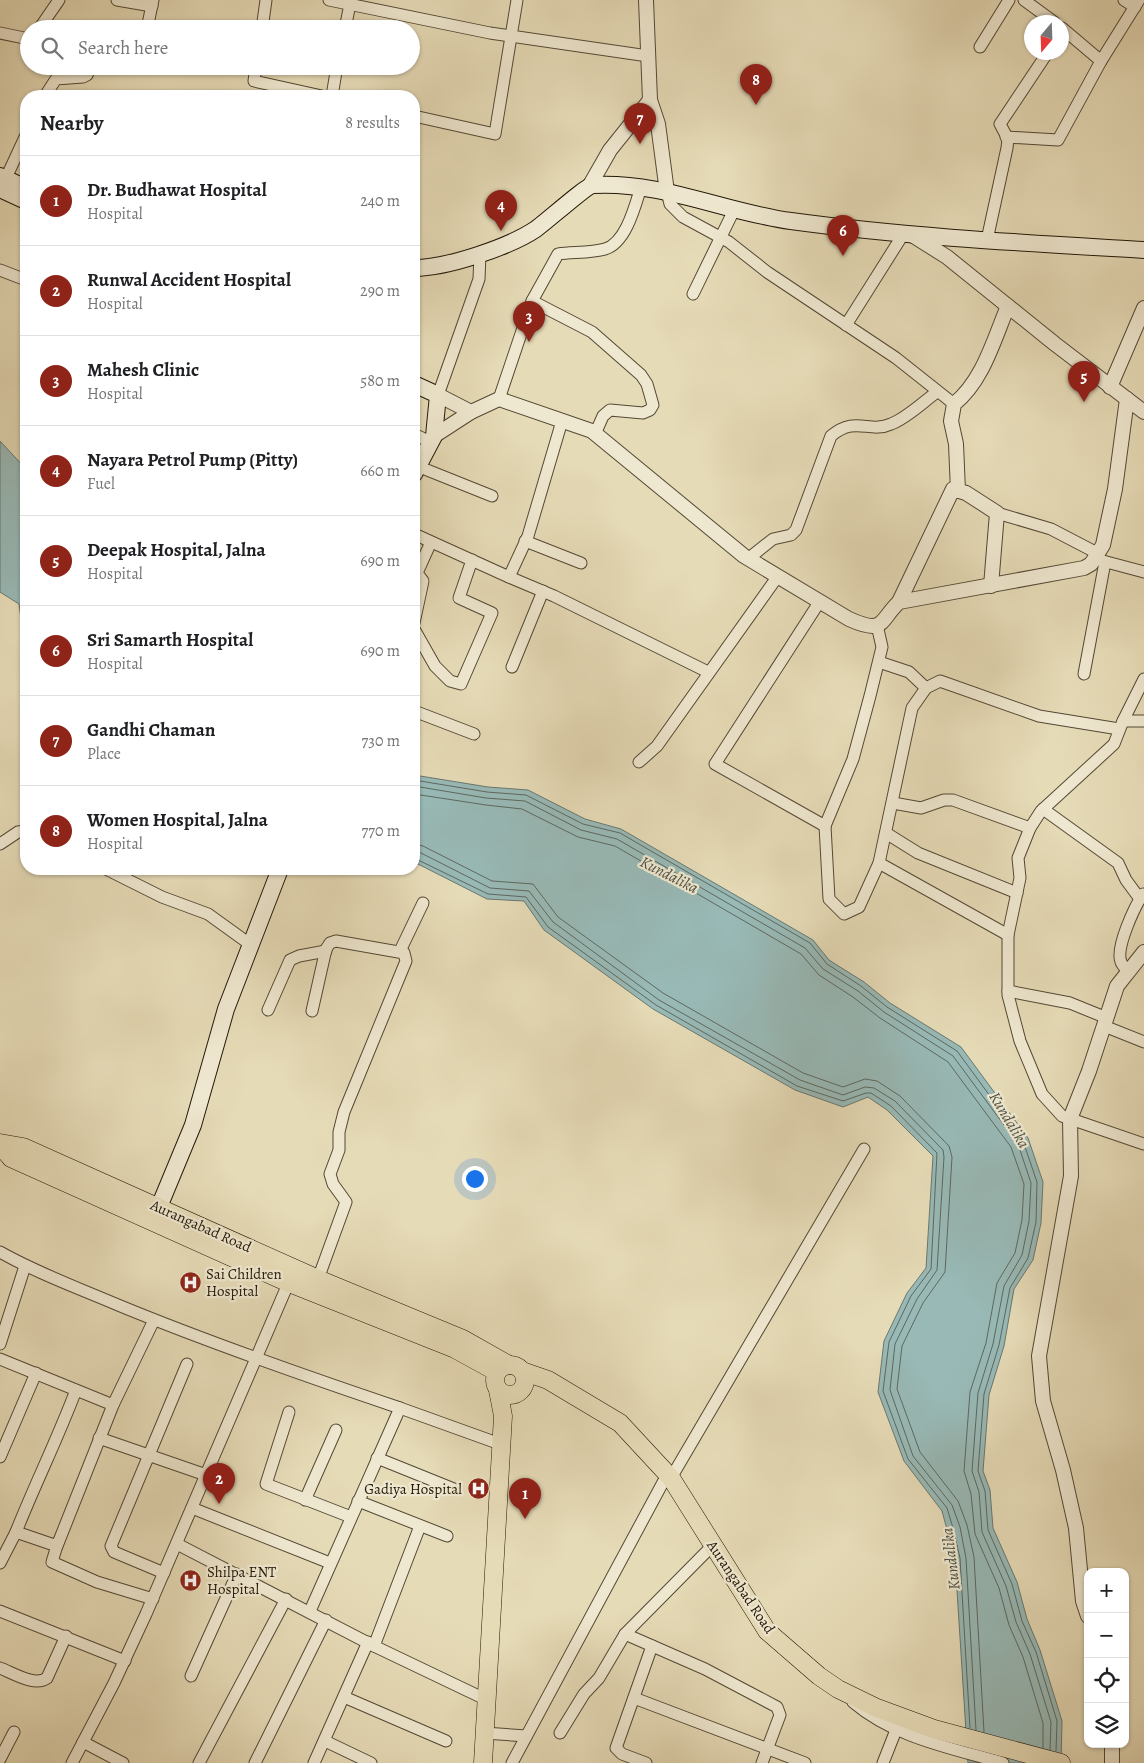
<!DOCTYPE html>
<meta charset="utf-8">
<style>
body{margin:0;font-family:Alegreya,serif;background:#f2f2f2;color:#202124}
.controls{position:absolute;right:15px;bottom:15px;display:grid;overflow:hidden;border-radius:10px;box-shadow:0 1px 4px #0004}
.controls button{width:45px;height:45px;display:grid;place-items:center;padding:0;border:0;border-bottom:1px solid #e0e0e0;background:#fff;color:#202124;font:25px sans-serif}
.compass{position:absolute;left:1024px;top:15px;width:45px;height:45px;border-radius:50%;background:#fff;box-shadow:0 1px 4px #0004;rotate:199deg}
.you{position:absolute;left:474px;top:1178px;width:18px;height:18px;margin:-12px;border:4px solid #fff;border-radius:50%;background:#1a73e8;box-shadow:0 0 0 8px #1a73e833}
.badge{display:grid;place-items:center;width:32px;height:32px;border-radius:50%;background:#8f2418;color:#fff;font-size:16px;font-weight:700}
.pin{position:absolute;translate:-50% -41px;filter:drop-shadow(0 1px 2px #0008)}
.pin::after{content:'';position:absolute;top:26px;width:18px;height:15px;background:inherit;clip-path:polygon(0 0,100% 0,50% 100%)}
.list{margin:0;padding:0;list-style:none}
h2{display:flex;justify-content:space-between;align-items:center;height:65px;margin:0;padding:0 20px;font-size:21px}
h2 small{font-size:16px;font-weight:400;color:#757577}
.list li{display:grid;grid-template-columns:32px 1fr auto;gap:15px;align-items:center;box-sizing:border-box;height:90px;padding:0 20px;border-top:1px solid #e0e0e0}
.list b{display:block;font-size:19px;white-space:nowrap}
.list p{margin:0;font-size:16px;white-space:nowrap;color:#757577}
.list em{font-size:16px;font-style:normal;color:#757577}
.icon{flex:none;width:28px;height:28px;fill:none;stroke:currentColor;stroke-width:2;stroke-linecap:round;stroke-linejoin:round}
.map{position:relative;flex:none;width:1144px;height:1763px;overflow:hidden}
.search{position:absolute;background:#fff;box-shadow:0 1px 4px #0004;left:20px;top:20px;width:400px;height:55px;display:flex;align-items:center;gap:12px;box-sizing:border-box;padding:0 18px;border-radius:28px;color:#757577;font-size:19px}
.panel{position:absolute;background:#fff;box-shadow:0 1px 4px #0004;left:20px;top:90px;width:400px;height:785px;border-radius:20px}
.map>svg:first-child{display:block}
.water{fill:#98b9b6;stroke:#697870}
.lines{fill:none;stroke-linecap:round;stroke-linejoin:round}
.shore{stroke:#5d685f;stroke-width:1}
.minor-casing{stroke:#534834;stroke-width:13}
.tertiary-casing{stroke:#534834;stroke-width:16}
.secondary-casing{stroke:#221708;stroke-width:18}
.primary-casing{stroke:#221708;stroke-width:19}
.minor{stroke:#efe8d0;stroke-width:11}
.tertiary{stroke:#efe8d0;stroke-width:14}
.secondary{stroke:#efe8d0;stroke-width:16}
.primary{stroke:#e6dbb7;stroke-width:18}
.labels{text-anchor:middle;dominant-baseline:central;stroke-width:4.5;stroke-linejoin:round;paint-order:stroke}
.street-label{font-size:15px;fill:#221708;stroke:#efe8d0}
.poi-label{font-size:15px;fill:#221708;stroke:#efe8d0;text-anchor:start}
.water-label{font-size:16px;font-style:italic;fill:#4b5045;stroke:#efe8d0}
</style>
<div class="map">
<svg width="1144" height="1763" viewBox="0 0 1144 1763">
<rect width="100%" height="100%" fill="#e6dbb7"/>
<filter id="stains"><feTurbulence type="fractalNoise" baseFrequency=".004" numOctaves="4"/><feColorMatrix values="0 0 0 0 .2 0 0 0 0 .09 0 0 0 0 .02 0 0 0 .5 -.17"/></filter>
<radialGradient id="worn" r=".72"><stop offset=".6" stop-color="#630" stop-opacity="0"/><stop offset="1" stop-color="#630" stop-opacity=".3"/></radialGradient>
<!-- water -->
<g class="water">
<polygon points="0,441 26,469 26,656 19,604 0,592"/>
<polygon points="414,775 488,787 528,790 585,819 621,829 813,940 829,960 864,982 890,1003 961,1047 1028,1138 1043,1182 1041,1223 1033,1260 1014,1289 1004,1346 989,1395 983,1471 990,1490 993,1528 1017,1582 1027,1619 1040,1650 1062,1721 1061,1763 968,1763 955,1559 942,1511 904,1461 878,1392 884,1341 907,1293 926,1268 933,1156 887,1110 868,1097 843,1107 795,1090 653,1009 544,930 524,901 487,899 414,862"/>
</g>
<g class="lines">
<!-- shore -->
<g class="shore">
<polyline points="414,780 487,792 526,795 583,824 620,833 810,943 827,964 861,986 887,1007 957,1051 1023,1141 1037,1182 1036,1222 1028,1258 1010,1288 999,1345 984,1394 978,1471 985,1491 988,1530 1012,1584 1022,1621 1036,1652 1057,1721 1056,1751"/>
<polyline points="414,786 486,798 525,801 581,830 617,839 805,948 823,969 858,991 884,1012 953,1056 1018,1144 1031,1183 1029,1221 1022,1255 1004,1286 993,1344 978,1393 972,1471 979,1492 982,1532 1006,1586 1016,1622 1030,1654 1051,1722 1050,1750"/>
<polyline points="414,794 486,805 522,809 578,837 615,846 801,954 819,975 853,997 880,1018 948,1062 1011,1147 1024,1184 1022,1220 1015,1253 997,1283 986,1343 970,1392 964,1471 971,1494 975,1534 999,1588 1009,1625 1023,1657 1043,1723 1043,1748"/>
<polyline points="414,844 423,846 492,881 533,884 558,917 663,993 803,1073 843,1087 865,1079 877,1081 900,1096 949,1146 952,1157 945,1272 923,1303 902,1346 897,1389 920,1452 958,1501 967,1525 974,1557 984,1732"/>
<polyline points="414,851 421,853 490,888 529,891 553,922 659,1000 800,1080 843,1095 865,1087 874,1088 895,1101 943,1150 944,1157 937,1270 917,1299 895,1344 890,1390 913,1456 952,1505 960,1527 966,1558 976,1730"/>
<polyline points="414,858 488,894 526,897 548,927 656,1005 797,1086 843,1101 866,1093 871,1093 891,1106 937,1153 931,1269 911,1296 889,1342 883,1391 908,1459 947,1508 953,1528 960,1558 970,1728"/>
</g>
<defs>
<g id="minor">
<polyline points="117,0 152,6"/>
<polyline points="329,0 490,33 648,56"/>
<polyline points="1024,0 1054,22"/>
<polyline points="1124,0 1135,7"/>
<polyline points="1062,28 1101,61 1139,0"/>
<polyline points="39,29 59,0"/>
<polyline points="147,29 153,0"/>
<polyline points="262,29 266,0"/>
<polyline points="345,29 350,4"/>
<polyline points="0,33 29,39"/>
<polyline points="980,47 1009,0"/>
<polyline points="256,66 254,81 322,96"/>
<polyline points="45,96 56,79 83,77 87,75 91,66"/>
<polyline points="332,96 337,66"/>
<polyline points="414,116 495,134 517,0"/>
<polyline points="1006,137 1058,140 1101,61"/>
<polyline points="6,178 26,135"/>
<polyline points="667,192 670,204 683,217 729,242 767,272 896,358 954,404"/>
<polyline points="987,240 1007,148 1008,139 1000,124 1048,52"/>
<polyline points="0,270 26,280"/>
<polyline points="693,294 735,208"/>
<polyline points="532,301 592,332 641,375 647,384 653,405 650,410 643,413 610,410 603,416 595,434"/>
<polyline points="846,325 904,233"/>
<polyline points="438,395 479,279 480,254"/>
<path d="M499 399 532 301 558 254C573 252 591 253 605 249 626 243 635 206 641 187"/>
<polyline points="414,434 430,442"/>
<polyline points="417,466 492,496"/>
<polyline points="997,513 1051,529 1099,554"/>
<polyline points="414,534 509,577 528,536 562,421"/>
<polyline points="525,541 581,563"/>
<path d="M749 558 773 539 791 535 796 530 831 436C856 415 869 434 891 424 907 418 923 402 937 392"/>
<polyline points="1099,560 1144,572"/>
<polyline points="509,577 554,596 708,672"/>
<polyline points="820,601 715,764 825,826 853,759 870,696 882,647 877,625"/>
<polyline points="414,623 423,581 417,573 431,542"/>
<polyline points="414,629 435,666 450,681 461,684 492,613 459,598 472,560"/>
<polyline points="879,662 909,672 926,688"/>
<polyline points="512,667 543,591"/>
<polyline points="1084,674 1105,562"/>
<polyline points="1144,679 1123,721 1144,721"/>
<polyline points="414,711 474,734"/>
<polyline points="1123,721 1114,744 1041,811 1030,828 1018,858 1020,878 1008,935 1008,995 1020,1041 1042,1094 1062,1116 1144,1144"/>
<polyline points="639,762 657,746 778,576"/>
<polyline points="893,803 921,808 944,800 953,800 1030,828"/>
<polyline points="1043,809 1118,863 1126,880 1140,899"/>
<polyline points="825,826 829,899 844,914 859,907 879,863 912,708 926,688 940,681 1039,716 1119,729"/>
<polyline points="886,833 918,853 1017,893"/>
<polyline points="0,844 18,832 26,831"/>
<polyline points="879,863 1008,935"/>
<polyline points="106,869 162,897 208,914 251,945"/>
<polyline points="400,951 423,903"/>
<path d="M1128 972C1126 969 1122 965 1121 962 1115 948 1135 906 1143 894"/>
<polyline points="1008,991 1070,1003 1107,1018"/>
<polyline points="268,1010 290,960 299,956 326,951"/>
<polyline points="312,1011 326,949 330,943 336,941 404,953 406,961 344,1112 339,1132 339,1150 330,1174 333,1184 346,1202 318,1279"/>
<polyline points="1104,1026 1144,1042"/>
<path d="M0 1252C37 1273 78 1288 118 1305 210 1343 305 1376 400 1408L310 1611"/>
<polyline points="0,1344 25,1266"/>
<path d="M0 1359 113 1405 57 1546 16 1532C35 1484 58 1438 76 1390"/>
<polyline points="113,1405 154,1320"/>
<polyline points="400,1408 500,1444"/>
<polyline points="289,1412 266,1484 351,1517"/>
<polyline points="99,1438 206,1475"/>
<polyline points="0,1457 36,1373"/>
<polyline points="377,1458 454,1489"/>
<polyline points="671,1478 864,1149"/>
<polyline points="305,1500 336,1430"/>
<polyline points="358,1501 447,1536"/>
<polyline points="192,1508 330,1563"/>
<polyline points="58,1542 52,1562 97,1582 153,1599"/>
<polyline points="177,1544 374,1646 485,1699"/>
<polyline points="0,1563 16,1532"/>
<polyline points="164,1573 114,1552 111,1546 187,1364"/>
<polyline points="0,1611 125,1661"/>
<polyline points="625,1634 705,1669 777,1707 780,1715 762,1763"/>
<polyline points="374,1646 420,1526"/>
<path d="M0 1668C13 1673 35 1687 47 1678L66 1636"/>
<polyline points="191,1676 237,1574"/>
<polyline points="344,1697 446,1741"/>
<polyline points="634,1698 805,1763"/>
<path d="M853 1702C895 1738 952 1748 1003 1763"/>
<polyline points="484,1733 526,1736"/>
<polyline points="560,1733 584,1694 599,1678 625,1634 713,1545"/>
<polyline points="325,1741 371,1763"/>
<polyline points="83,1742 123,1763"/>
<polyline points="0,1759 14,1732"/>
<polyline points="72,1763 114,1683 146,1614 291,1277"/>
<polyline points="199,1763 286,1599"/>
<polyline points="255,1763 326,1620"/>
<polyline points="314,1763 368,1642"/>
<polyline points="512,1763 668,1473"/>
<polyline points="646,1763 622,1754 616,1748 652,1646"/>
<polyline points="883,1763 896,1730"/>
</g>
<g id="tertiary">
<polyline points="646,0 650,100 658,124 667,192"/>
<polyline points="590,185 610,150 650,100"/>
<polyline points="912,235 947,257 1055,344 1144,412"/>
<polyline points="1110,387 1144,308"/>
<polyline points="438,395 471,412"/>
<path d="M434 436 471 412 499 399 592 431 744 556 849 619C885 635 879 621 899 602L1084 568 1091 564 1103 545 1115 489 1127 399"/>
<path d="M958 491 956 444 951 421 954 404C983 381 994 339 1008 306"/>
<polyline points="899,602 953,489 966,493 997,513 991,586"/>
<polyline points="1088,1616 1083,1601 1076,1528 1063,1470 1043,1401 1039,1356 1071,1176 1070,1119 1089,1071 1117,986 1144,952"/>
<polyline points="1112,1763 1112,1744"/>
</g>
<g id="secondary">
<polyline points="0,176 26,188"/>
<polyline points="0,189 26,201"/>
<path d="M414 268C447 268 509 247 536 229 546 222 586 186 593 185 662 181 724 212 791 221 908 237 1026 243 1144 250"/>
<polyline points="414,384 438,395 434,436 414,474"/>
<polyline points="159,1207 193,1125 226,1009 280,869"/>
</g>
<g id="primary">
<polyline points="0,1143 23,1147 318,1279 463,1339 509,1365"/>
<polyline points="0,1145 11,1158 289,1283 455,1349 497,1372"/>
<circle cx="510" cy="1380" r="15"/>
<polyline points="522,1371 548,1380 620,1423 671,1478 767,1631 819,1676 838,1689 877,1708 934,1729 1061,1763"/>
<polyline points="483,1763 503,1416 498,1390"/>
</g>
</defs>
<!-- minor casing -->
<use href="#minor" class="minor-casing"/>
<!-- tertiary casing -->
<use href="#tertiary" class="tertiary-casing"/>
<!-- secondary casing -->
<use href="#secondary" class="secondary-casing"/>
<!-- primary casing -->
<use href="#primary" class="primary-casing"/>
<!-- minor -->
<use href="#minor" class="minor"/>
<!-- tertiary -->
<use href="#tertiary" class="tertiary"/>
<!-- secondary -->
<use href="#secondary" class="secondary"/>
<!-- primary -->
<use href="#primary" class="primary"/>
</g>
<!-- icons -->
<defs>
<symbol id="hospital-disc" viewBox="-11 -11 22 22"><circle r="9.5" fill="#8f2418" stroke="#efe8d0"/><path d="M-5-5h3v3.5h4V-5h3V5h-3V1.5h-4V5h-3Z" fill="#fff"/></symbol>
</defs>
<g fill-rule="evenodd">
<use href="#hospital-disc" x="178" y="1270" width="25" height="25"/>
<use href="#hospital-disc" x="466" y="1476" width="25" height="25"/>
<use href="#hospital-disc" x="178" y="1568" width="25" height="25"/>
</g>
<g class="labels">
<!-- street labels -->
<g class="street-label">
<text transform="translate(201 1226) rotate(24)">Aurangabad Road</text>
<text transform="translate(741 1587) rotate(56)">Aurangabad Road</text>
</g>
<!-- poi labels -->
<g class="poi-label">
<text x="206" y="1274">Sai Children<tspan x="206" dy="17">Hospital</tspan></text>
<text x="462" y="1489" text-anchor="end">Gadiya Hospital</text>
<text x="207" y="1572">Shilpa ENT<tspan x="207" dy="17">Hospital</tspan></text>
</g>
<!-- water labels -->
<g class="water-label">
<text transform="translate(669 875) rotate(27)">Kundalika</text>
<text transform="translate(1009 1120) rotate(59)">Kundalika</text>
<text transform="translate(951 1559) rotate(-97)">Kundalika</text>
</g>
</g>
<rect width="100%" height="100%" filter="url(#stains)"/>
<rect width="100%" height="100%" fill="url(#worn)"/>
</svg>
<div class="controls">
<button>+</button>
<button>−</button>
<button><svg class="icon" aria-label="locate" viewBox="0 0 24 24"><circle cx="12" cy="12" r="6"/><path d="M12 2v4M12 18v4M2 12h4M18 12h4"/></svg></button>
<button><svg class="icon" aria-label="layers" viewBox="0 0 24 24"><path d="M12 4l9 5-9 5-9-5zM3 14l9 5 9-5"/></svg></button>
</div>
<svg class="compass" viewBox="-18 -18 36 36"><path d="M0-13l5 13h-10z" fill="#e53935"/><path d="M0 13l5-13h-10z" fill="#757577"/></svg>
<div class="you"></div>
<div class="pin badge" style="left:525px;top:1519px">1</div>
<div class="pin badge" style="left:219px;top:1504px">2</div>
<div class="pin badge" style="left:529px;top:342px">3</div>
<div class="pin badge" style="left:501px;top:231px">4</div>
<div class="pin badge" style="left:1084px;top:402px">5</div>
<div class="pin badge" style="left:843px;top:256px">6</div>
<div class="pin badge" style="left:640px;top:144px">7</div>
<div class="pin badge" style="left:756px;top:105px">8</div>
<div class="search"><svg class="icon" aria-label="search" viewBox="0 0 24 24"><circle cx="10" cy="10" r="6"/><path d="M15 15l6 6"/></svg>Search here</div>
<section class="panel">
<h2>Nearby<small>8 results</small></h2>
<ul class="list">
<li><span class="badge">1</span><div><b>Dr. Budhawat Hospital</b><p>Hospital</p></div><em>240 m</em></li>
<li><span class="badge">2</span><div><b>Runwal Accident Hospital</b><p>Hospital</p></div><em>290 m</em></li>
<li><span class="badge">3</span><div><b>Mahesh Clinic</b><p>Hospital</p></div><em>580 m</em></li>
<li><span class="badge">4</span><div><b>Nayara Petrol Pump (Pitty)</b><p>Fuel</p></div><em>660 m</em></li>
<li><span class="badge">5</span><div><b>Deepak Hospital, Jalna</b><p>Hospital</p></div><em>690 m</em></li>
<li><span class="badge">6</span><div><b>Sri Samarth Hospital</b><p>Hospital</p></div><em>690 m</em></li>
<li><span class="badge">7</span><div><b>Gandhi Chaman</b><p>Place</p></div><em>730 m</em></li>
<li><span class="badge">8</span><div><b>Women Hospital, Jalna</b><p>Hospital</p></div><em>770 m</em></li>
</ul>
</section>
</div>
